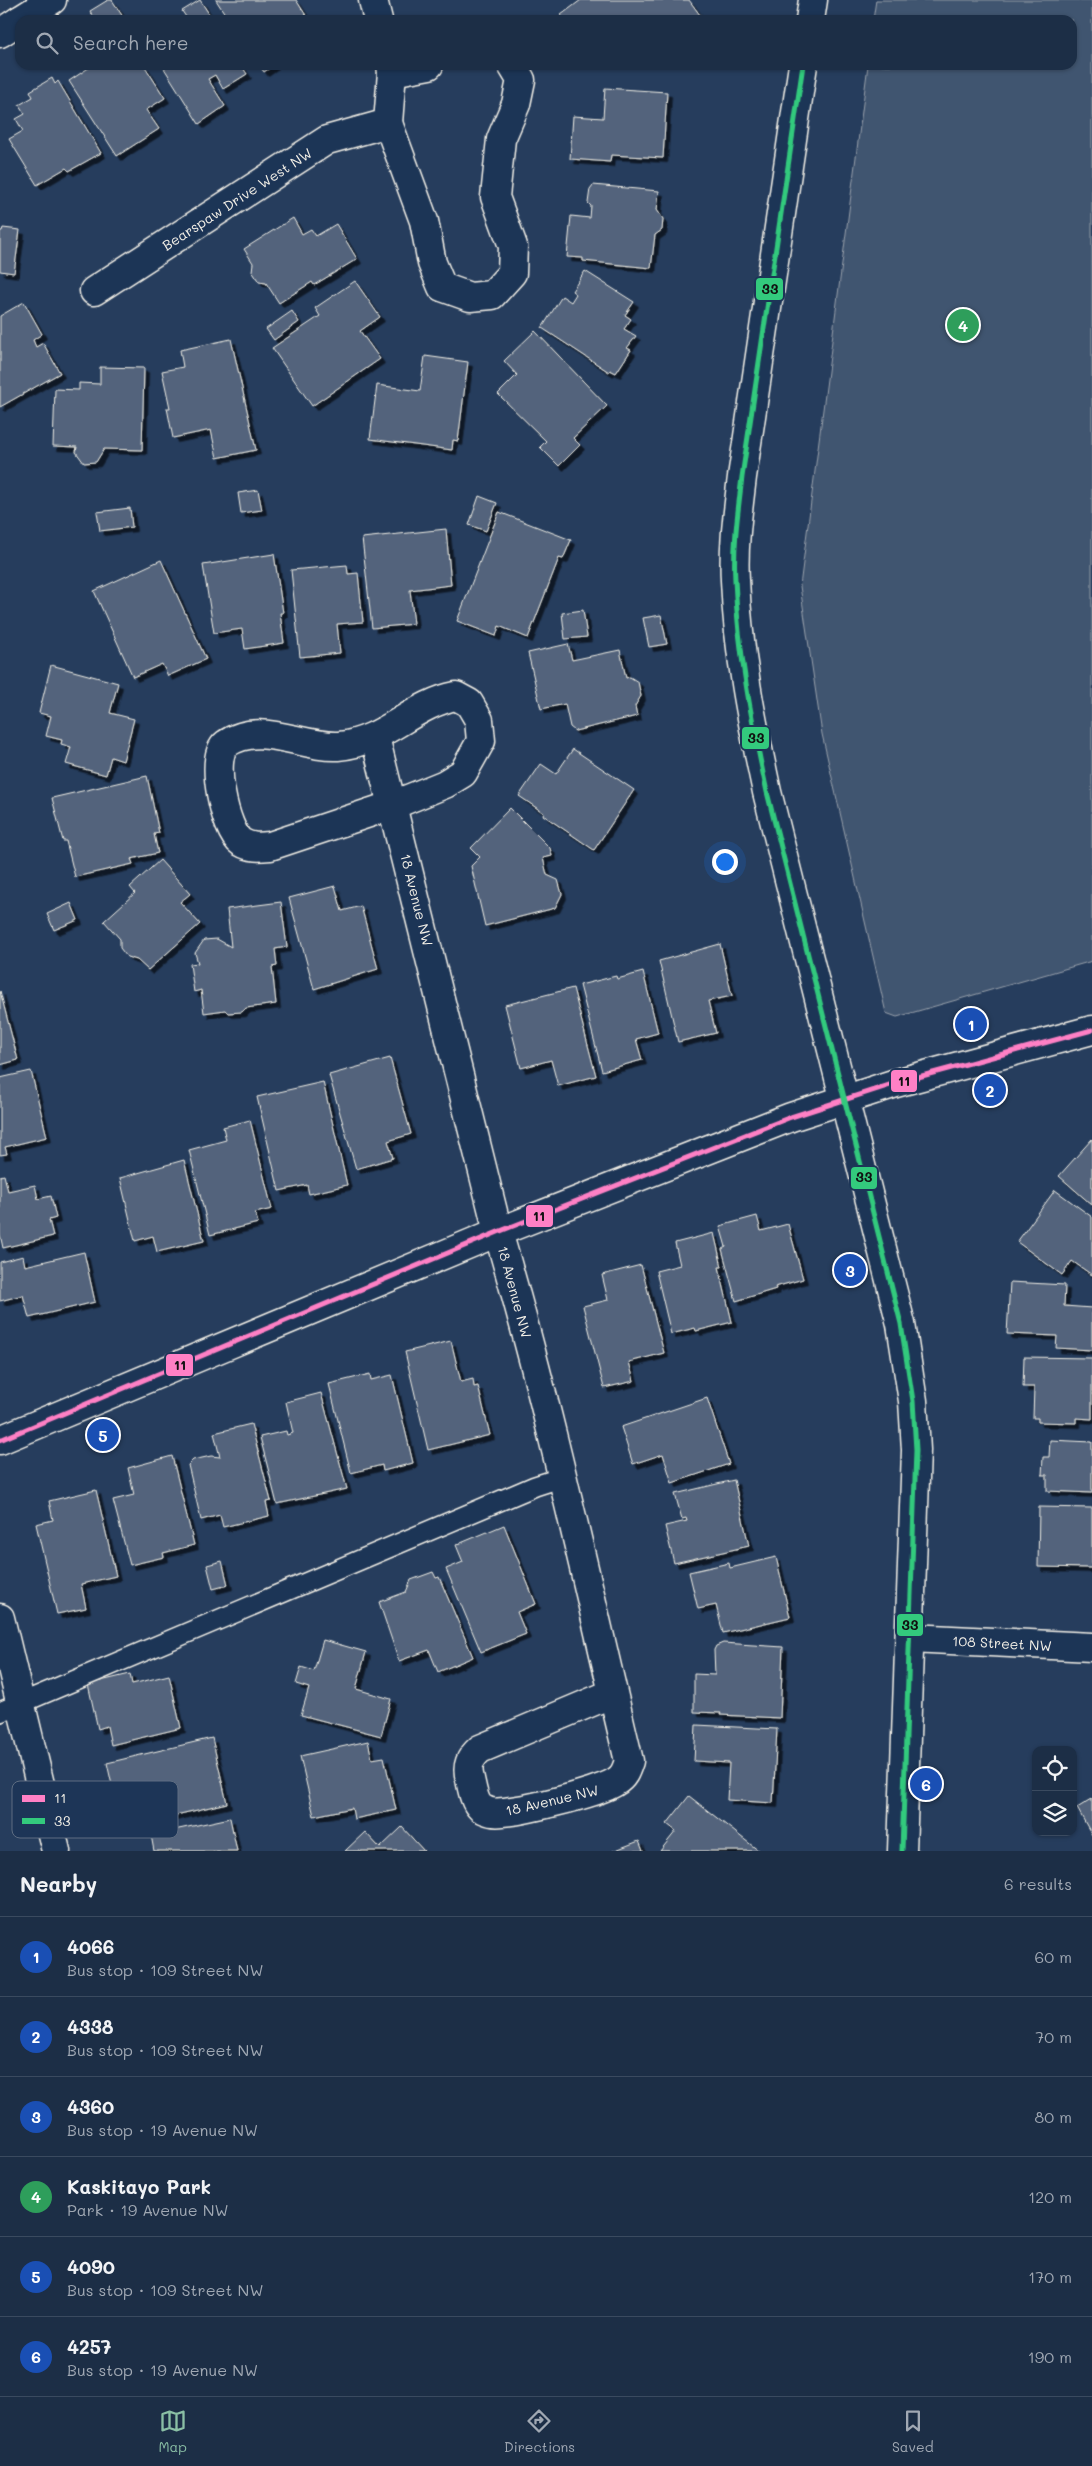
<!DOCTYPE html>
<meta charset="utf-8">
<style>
body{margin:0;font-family:Mali,sans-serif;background:#25364d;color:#f1f3f6}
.controls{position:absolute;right:15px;bottom:15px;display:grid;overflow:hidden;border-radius:10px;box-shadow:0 1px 4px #0004}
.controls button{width:45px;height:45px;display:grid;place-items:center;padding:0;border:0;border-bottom:1px solid #3a4a5f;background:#1c2e46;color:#f1f3f6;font:25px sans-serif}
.you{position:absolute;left:724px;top:861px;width:18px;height:18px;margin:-12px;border:4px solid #fff;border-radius:50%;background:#1a73e8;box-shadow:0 0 0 8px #1a73e833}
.badge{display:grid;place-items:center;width:32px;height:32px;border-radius:50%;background:#8abfa5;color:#fff;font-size:16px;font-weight:700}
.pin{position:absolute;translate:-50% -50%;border:2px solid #fff;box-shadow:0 1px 5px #0006}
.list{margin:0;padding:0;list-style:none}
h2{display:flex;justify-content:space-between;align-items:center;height:65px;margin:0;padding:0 20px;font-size:21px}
h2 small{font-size:16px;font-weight:400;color:#a0a8b3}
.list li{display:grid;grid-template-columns:32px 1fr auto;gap:15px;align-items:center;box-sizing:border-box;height:80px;padding:0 20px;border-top:1px solid #3a4a5f}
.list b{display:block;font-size:19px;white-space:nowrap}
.list p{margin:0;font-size:16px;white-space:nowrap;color:#a0a8b3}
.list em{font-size:16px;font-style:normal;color:#a0a8b3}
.icon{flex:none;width:28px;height:28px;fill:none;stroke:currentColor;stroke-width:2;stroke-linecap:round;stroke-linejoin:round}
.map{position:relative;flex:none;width:1092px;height:1851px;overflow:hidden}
.search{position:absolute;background:#1c2e46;box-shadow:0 1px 4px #0004;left:15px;right:15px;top:15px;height:55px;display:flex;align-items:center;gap:12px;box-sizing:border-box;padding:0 18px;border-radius:15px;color:#a0a8b3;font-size:19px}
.sheet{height:545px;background:#1c2e46}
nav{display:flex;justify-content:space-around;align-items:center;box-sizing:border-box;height:70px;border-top:1px solid #3a4a5f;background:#1c2e46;font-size:14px;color:#a0a8b3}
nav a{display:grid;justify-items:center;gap:2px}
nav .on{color:#8abfa5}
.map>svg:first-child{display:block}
.green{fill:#40546f;stroke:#9aa2ac}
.building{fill:#52647b;stroke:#f4f1e8;filter:url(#shadow)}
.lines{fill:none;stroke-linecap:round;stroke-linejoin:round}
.service-casing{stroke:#f4f1e8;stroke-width:22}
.minor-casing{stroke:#f4f1e8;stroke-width:31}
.tertiary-casing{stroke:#f4f1e8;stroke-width:31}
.service{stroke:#1d3557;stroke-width:19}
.minor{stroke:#1d3557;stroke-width:28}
.tertiary{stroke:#1d3557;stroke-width:28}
.bus-1-casing{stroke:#1d3557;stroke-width:9}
.bus-2-casing{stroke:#1d3557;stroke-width:9}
.bus-1{stroke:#ff80c5;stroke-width:5}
.bus-2{stroke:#33ca7d;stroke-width:5}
.labels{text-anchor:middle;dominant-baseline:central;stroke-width:4;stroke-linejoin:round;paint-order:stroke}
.street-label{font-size:14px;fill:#f4f1e8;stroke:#1d3557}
.key{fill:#1d3557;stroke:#5e6d82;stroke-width:1}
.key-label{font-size:14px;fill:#f4f1e8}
.line-badge{stroke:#1d3557;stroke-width:2}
.pale-badge-label{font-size:14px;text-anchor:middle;font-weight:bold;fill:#111}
</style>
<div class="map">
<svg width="1092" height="1851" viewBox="0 0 1092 1851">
<defs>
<filter id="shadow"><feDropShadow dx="4.5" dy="4.5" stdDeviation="0" flood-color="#0009"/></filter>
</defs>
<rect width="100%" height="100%" fill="#263d5d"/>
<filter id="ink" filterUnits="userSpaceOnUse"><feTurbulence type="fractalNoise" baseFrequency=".02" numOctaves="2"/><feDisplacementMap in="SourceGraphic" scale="10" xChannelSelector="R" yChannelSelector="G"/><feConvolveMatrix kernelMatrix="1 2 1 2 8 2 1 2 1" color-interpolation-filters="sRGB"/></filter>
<g filter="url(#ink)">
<!-- green -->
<polygon class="green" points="876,0 1092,0 1092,961 897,1017 886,1013 822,734 800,586 868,65 1072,65 1072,20 873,20"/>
<!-- building -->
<g class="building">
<polygon points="108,0 112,0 125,20 95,20 90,11"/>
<polygon points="200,0 213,20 188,20 182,11"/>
<polygon points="216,0 296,0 309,20 229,20"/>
<polygon points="581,0 689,0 700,15 694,20 565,20 561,15"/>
<polygon points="93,65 144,65 165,98 146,110 159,129 117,156 69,81"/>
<polygon points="162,65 241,65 247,74 223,89 215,75 208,79 225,106 199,124"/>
<polygon points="259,65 274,65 264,72"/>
<polygon points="52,78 55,84 58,81 101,153 69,171 66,168 37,185 9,139 23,131 16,119 25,114 19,105 33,97 30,91"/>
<polygon points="605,88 667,92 663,158 611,155 610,162 570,159 573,116 603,118"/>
<polygon points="593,185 659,191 657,210 663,219 662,230 655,235 651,268 583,261 583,258 567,257 571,216 590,218 591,206 588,203 590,189"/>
<polygon points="293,218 302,234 311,229 316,236 336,224 357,259 314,285 312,282 279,303 266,283 259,282 252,271 253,263 244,249"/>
<polygon points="3,228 20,230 14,273 0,271 0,231 2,231"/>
<polygon points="585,271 634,302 625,315 631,319 624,329 636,336 627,348 631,350 616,373 610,370 609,372 542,328 562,296 571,302 576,294 572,291"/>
<polygon points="355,281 380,317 360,331 380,359 312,406 272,348 320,316 315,308"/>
<polygon points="24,302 42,334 33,340 36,347 43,343 60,373 0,407 0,316"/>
<polygon points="292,311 299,322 274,340 266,329"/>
<polygon points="535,331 607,406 573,438 580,445 559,466 540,447 546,441 498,394 517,375 504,361"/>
<polygon points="231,339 256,450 217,458 211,430 173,438 167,408 170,408 162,371 183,367 180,350"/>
<polygon points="425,356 468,362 458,441 453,440 452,450 370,439 377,385 420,391"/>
<polygon points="100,367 144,368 142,450 104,449 96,462 84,463 76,452 77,447 53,446 55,389 79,390 79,383 100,384"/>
<polygon points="258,490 262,510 241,513 238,493"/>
<polygon points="479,496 497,503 486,531 469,525"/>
<polygon points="130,508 132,527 100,531 97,512"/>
<polygon points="499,512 571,540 563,559 559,558 528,638 499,626 496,636 457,621"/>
<polygon points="446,529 451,585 410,590 414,624 372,628 362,538"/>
<polygon points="274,554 283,613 280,613 284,643 245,649 242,629 214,633 203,565"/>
<polygon points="161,560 206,659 168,676 162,664 133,677 94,591"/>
<polygon points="347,565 348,574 358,573 363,622 337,624 340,653 300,657 291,570"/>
<polygon points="583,610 587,637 565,639 562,613"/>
<polygon points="661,615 667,644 649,647 643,618"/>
<polygon points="568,644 572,660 620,650 626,678 630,677 638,682 641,696 635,706 637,716 575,731 570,727 565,704 541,709 528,653"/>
<polygon points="51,665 118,683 110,713 134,719 123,761 111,757 106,775 66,764 71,747 61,744 62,740 46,736 51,716 39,713"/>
<polygon points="573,749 634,790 594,850 543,815 544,813 519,796 541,764 556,774"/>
<polygon points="147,776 159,833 154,834 158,853 131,859 133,864 75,877 66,841 63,841 52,798"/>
<polygon points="510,808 550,848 552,856 543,858 547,875 558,880 562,894 555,908 485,926 471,866 480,857 471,848"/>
<polygon points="160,860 190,894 180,902 200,924 148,970 137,960 127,957 120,948 120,939 104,921 135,893 130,887"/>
<polygon points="335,886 342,911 361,906 378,969 314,989 289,898"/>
<polygon points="281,902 287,947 275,949 277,966 272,967 276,1004 246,1008 242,1012 228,1013 225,1010 204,1013 201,990 194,992 190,964 198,963 195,953 204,940 217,939 231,947 227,909"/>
<polygon points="71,903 78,920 54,930 47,914"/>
<polygon points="720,944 732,996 708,1001 716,1033 678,1042 659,961"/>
<polygon points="643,972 658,1033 636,1039 642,1060 602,1071 580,985 616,976 617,979"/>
<polygon points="573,988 596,1076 558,1086 551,1060 521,1068 505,1005"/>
<polygon points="0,991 18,1060 0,1065"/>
<polygon points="390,1058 411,1134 388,1141 393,1158 356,1169 329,1075"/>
<polygon points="31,1071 47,1137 5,1147 7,1154 0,1155 0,1078"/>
<polygon points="323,1082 347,1185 309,1194 307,1185 279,1191 257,1097"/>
<polygon points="250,1120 272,1209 255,1213 258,1223 210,1235 189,1150 226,1140 223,1127"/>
<polygon points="1092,1139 1092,1205 1059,1176"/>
<polygon points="184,1160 204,1241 157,1252 153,1236 135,1241 120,1178"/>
<polygon points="4,1175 8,1191 35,1185 38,1199 51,1196 56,1218 49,1220 53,1236 3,1248 0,1234 0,1176"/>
<polygon points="1055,1190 1092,1217 1092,1275 1072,1261 1062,1275 1017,1242"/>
<polygon points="757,1216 761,1231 788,1224 803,1279 775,1287 776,1289 736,1301 722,1249 726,1247 720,1226"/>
<polygon points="714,1233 722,1267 719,1267 732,1322 696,1331 695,1328 671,1334 656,1271 680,1265 675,1243"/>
<polygon points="84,1252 95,1302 29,1318 23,1295 0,1301 0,1262 23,1256 25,1266"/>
<polygon points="641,1265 664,1353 629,1362 634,1381 604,1388 583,1306 608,1300 602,1275"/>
<polygon points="1010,1282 1065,1285 1064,1306 1092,1308 1092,1350 1056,1348 1057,1336 1007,1334"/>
<polygon points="451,1341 461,1382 473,1379 474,1387 478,1386 490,1435 428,1450 405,1352"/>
<polygon points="1024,1357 1092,1358 1092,1419 1076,1418 1076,1423 1038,1422 1038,1418 1033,1418 1034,1387 1023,1387"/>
<polygon points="370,1374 371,1380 392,1375 413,1463 383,1471 382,1465 351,1473 329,1384"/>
<polygon points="321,1393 347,1489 277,1504 260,1437 286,1431 287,1435 293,1433 286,1402"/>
<polygon points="707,1398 729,1464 672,1483 663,1454 633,1464 621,1427"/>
<polygon points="251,1424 271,1501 266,1502 269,1516 223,1527 220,1515 201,1520 188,1465 193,1460 211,1456 220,1457 214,1433"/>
<polygon points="1050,1440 1092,1442 1092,1493 1047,1491 1047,1475 1042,1475 1043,1457 1049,1457"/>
<polygon points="172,1456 194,1545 163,1553 164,1557 130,1565 113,1500 134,1495 128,1468"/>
<polygon points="734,1480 749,1546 674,1563 665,1526 687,1521 686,1518 682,1519 675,1494"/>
<polygon points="96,1490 116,1576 81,1584 86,1608 57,1614 36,1524 53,1520 49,1501"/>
<polygon points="1039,1507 1092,1508 1092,1568 1038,1567"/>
<polygon points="504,1525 536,1604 517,1612 526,1634 481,1652 446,1569 463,1562 456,1545"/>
<polygon points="776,1557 790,1617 723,1633 716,1605 698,1609 689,1572 729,1563 730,1568"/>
<polygon points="222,1561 228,1585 213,1589 207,1565"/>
<polygon points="433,1572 436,1578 439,1577 473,1657 438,1672 429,1650 399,1661 379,1602 406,1592 411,1580"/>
<polygon points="323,1640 366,1652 356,1689 391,1699 381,1736 301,1715 309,1688 296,1684 301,1667 314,1671"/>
<polygon points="723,1643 783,1647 780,1718 720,1715 721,1713 694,1712 694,1674 715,1675 714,1650 716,1646"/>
<polygon points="130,1674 132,1684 169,1675 181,1728 111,1745 107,1726 98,1729 88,1684"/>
<polygon points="696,1725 777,1729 773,1803 727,1800 729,1763 694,1761"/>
<polygon points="212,1738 227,1803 146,1822 141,1802 117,1807 107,1763"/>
<polygon points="368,1741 372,1759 384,1757 396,1810 354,1819 352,1808 314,1816 300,1756"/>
<polygon points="689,1796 759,1851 660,1851 676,1831 667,1824"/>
<polygon points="1092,1799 1092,1835 1077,1808"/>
<polygon points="230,1818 237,1851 154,1851 151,1835"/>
<polygon points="402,1827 424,1851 345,1851 365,1832 380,1848"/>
<polygon points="639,1841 643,1851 613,1851"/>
</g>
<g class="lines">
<defs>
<polyline id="service" points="0,1712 535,1486 563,1477"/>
<g id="minor">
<polyline points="373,0 378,20"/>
<polyline points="392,72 429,65"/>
<polyline points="388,123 424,221 432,263 442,287 470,297 492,295 512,273 513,246 495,197 501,139 516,104 521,80 512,65"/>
<polyline points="94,291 327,140 388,123 392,72 391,65"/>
<path d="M456 696 469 703 479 720 481 741 463 773 445 784 393 805 270 846C260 847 251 848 241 842 225 831 209 757 226 744 259 720 302 748 338 746 383 743 413 704 456 696Z"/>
<path d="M375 737 498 1232C549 1406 587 1584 629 1761 626 1770 624 1777 615 1782 600 1792 508 1816 492 1812 489 1812 483 1809 481 1808 474 1802 472 1788 470 1779 466 1766 470 1758 480 1749L613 1693"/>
<polyline points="0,1618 56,1851"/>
<polyline points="911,1638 1092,1647"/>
</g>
<g id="tertiary">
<polyline points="20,20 52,0"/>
<polyline points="810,20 813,0"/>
<polyline points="0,33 20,20"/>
<path d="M803 65 742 477C738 511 733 546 735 580 738 652 752 722 767 792L901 1324 913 1401 916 1450 902 1851"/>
<polyline points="0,1440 498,1232 791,1117 896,1083 1092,1030"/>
</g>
</defs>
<!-- service casing -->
<use href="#service" class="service-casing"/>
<!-- minor casing -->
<use href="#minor" class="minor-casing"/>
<!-- tertiary casing -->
<use href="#tertiary" class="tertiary-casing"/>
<!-- service -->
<use href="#service" class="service"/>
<!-- minor -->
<use href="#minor" class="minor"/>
<!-- tertiary -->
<use href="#tertiary" class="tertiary"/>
<defs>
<polyline id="bus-1" points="0,1440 498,1232 791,1117 896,1083 1092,1030"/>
<path id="bus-2" d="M803 65 742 477C738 511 733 546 735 580 738 652 752 722 767 792L901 1324 913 1401 916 1450 902 1851"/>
</defs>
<!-- bus-1 casing -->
<use href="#bus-1" class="bus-1-casing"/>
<!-- bus-2 casing -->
<use href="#bus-2" class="bus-2-casing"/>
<!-- bus-1 -->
<use href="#bus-1" class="bus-1"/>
<!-- bus-2 -->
<use href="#bus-2" class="bus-2"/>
</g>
</g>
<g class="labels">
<!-- street labels -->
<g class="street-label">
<text transform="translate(237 199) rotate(-33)">Bearspaw Drive West NW</text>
<text transform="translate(417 900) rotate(76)">18 Avenue NW</text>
<text transform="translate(515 1292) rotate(75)">18 Avenue NW</text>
<text transform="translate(1002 1643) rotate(3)">108 Street NW</text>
<text transform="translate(552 1800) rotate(-13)">18 Avenue NW</text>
</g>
</g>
<!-- legend -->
<rect x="12" y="1781" width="166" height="57" rx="8" class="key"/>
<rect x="22" y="1795" width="23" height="7" fill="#ff80c5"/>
<rect x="22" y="1818" width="23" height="6" fill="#33ca7d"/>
<g class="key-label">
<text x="54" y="1803">11</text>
<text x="54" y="1826">33</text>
</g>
<g class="line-badge">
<rect x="755" y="277" width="29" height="24" rx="5" fill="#33ca7d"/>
<rect x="741" y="726" width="29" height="24" rx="5" fill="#33ca7d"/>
<rect x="890" y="1069" width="28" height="24" rx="5" fill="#ff80c5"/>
<rect x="850" y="1166" width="28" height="24" rx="5" fill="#33ca7d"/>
<rect x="525" y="1204" width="29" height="24" rx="5" fill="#ff80c5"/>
<rect x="165" y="1353" width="29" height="24" rx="5" fill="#ff80c5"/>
<rect x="896" y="1613" width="28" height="24" rx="5" fill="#33ca7d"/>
</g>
<g class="pale-badge-label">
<text x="770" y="294">33</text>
<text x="756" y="743">33</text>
<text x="904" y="1086">11</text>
<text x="864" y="1182">33</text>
<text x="539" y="1221">11</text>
<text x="180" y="1370">11</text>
<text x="910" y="1630">33</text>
</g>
</svg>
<div class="controls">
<button><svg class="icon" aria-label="locate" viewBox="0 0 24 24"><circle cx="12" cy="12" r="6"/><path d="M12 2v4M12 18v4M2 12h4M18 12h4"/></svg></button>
<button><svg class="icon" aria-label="layers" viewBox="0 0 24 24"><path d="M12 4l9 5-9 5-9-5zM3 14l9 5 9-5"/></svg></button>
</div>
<div class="you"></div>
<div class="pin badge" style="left:971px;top:1024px;background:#1a4fb4">1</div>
<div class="pin badge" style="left:990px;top:1090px;background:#1a4fb4">2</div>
<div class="pin badge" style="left:850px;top:1270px;background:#1a4fb4">3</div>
<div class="pin badge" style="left:963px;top:325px;background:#2e9e5b">4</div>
<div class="pin badge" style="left:103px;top:1435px;background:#1a4fb4">5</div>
<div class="pin badge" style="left:926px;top:1784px;background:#1a4fb4">6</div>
<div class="search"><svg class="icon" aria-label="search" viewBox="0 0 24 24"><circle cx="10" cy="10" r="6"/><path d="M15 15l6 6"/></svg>Search here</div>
</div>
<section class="sheet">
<h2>Nearby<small>6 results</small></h2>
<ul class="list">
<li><span class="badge" style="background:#1a4fb4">1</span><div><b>4066</b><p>Bus stop · 109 Street NW</p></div><em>60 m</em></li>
<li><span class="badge" style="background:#1a4fb4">2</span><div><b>4338</b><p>Bus stop · 109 Street NW</p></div><em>70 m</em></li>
<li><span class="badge" style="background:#1a4fb4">3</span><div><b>4360</b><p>Bus stop · 19 Avenue NW</p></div><em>80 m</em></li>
<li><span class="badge" style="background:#2e9e5b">4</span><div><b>Kaskitayo Park</b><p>Park · 19 Avenue NW</p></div><em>120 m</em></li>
<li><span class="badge" style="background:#1a4fb4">5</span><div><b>4090</b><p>Bus stop · 109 Street NW</p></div><em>170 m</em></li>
<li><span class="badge" style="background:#1a4fb4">6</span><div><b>4257</b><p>Bus stop · 19 Avenue NW</p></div><em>190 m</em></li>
</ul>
</section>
<nav>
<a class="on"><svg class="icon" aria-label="map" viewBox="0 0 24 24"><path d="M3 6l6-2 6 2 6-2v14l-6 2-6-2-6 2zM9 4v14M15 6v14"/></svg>Map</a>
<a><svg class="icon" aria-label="directions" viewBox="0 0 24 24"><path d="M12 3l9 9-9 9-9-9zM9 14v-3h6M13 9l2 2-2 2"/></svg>Directions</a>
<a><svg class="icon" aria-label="saved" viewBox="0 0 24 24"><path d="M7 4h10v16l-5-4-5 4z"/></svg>Saved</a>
</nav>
